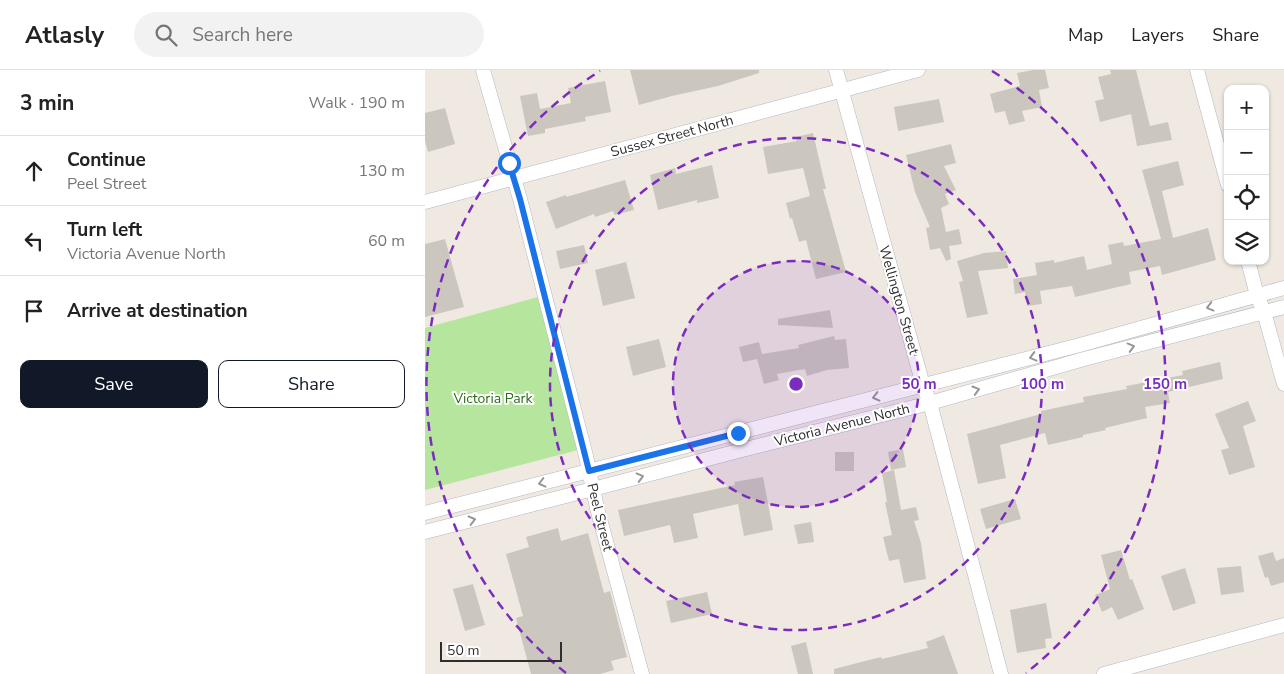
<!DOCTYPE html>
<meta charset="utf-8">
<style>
body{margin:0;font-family:"Nunito Sans",sans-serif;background:#f2f2f2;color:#222}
.controls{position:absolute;right:15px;top:15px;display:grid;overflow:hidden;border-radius:10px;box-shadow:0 1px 4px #0004}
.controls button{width:45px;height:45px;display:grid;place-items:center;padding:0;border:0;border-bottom:1px solid #e0e0e0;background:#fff;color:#222;font:25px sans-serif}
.scale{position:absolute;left:15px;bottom:12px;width:122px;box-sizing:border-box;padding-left:5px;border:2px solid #2e2e2e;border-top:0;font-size:14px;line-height:18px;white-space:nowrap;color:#2e2e2e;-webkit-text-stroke:4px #fff;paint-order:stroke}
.stop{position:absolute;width:15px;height:15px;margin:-11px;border:4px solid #1a73e8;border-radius:50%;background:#fff}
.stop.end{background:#1a73e8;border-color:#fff;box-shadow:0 1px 5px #0008}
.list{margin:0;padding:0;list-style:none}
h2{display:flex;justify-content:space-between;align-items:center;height:65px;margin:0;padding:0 20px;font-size:21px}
h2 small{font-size:16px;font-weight:400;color:#767676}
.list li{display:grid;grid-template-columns:32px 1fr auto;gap:15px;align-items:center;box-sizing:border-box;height:70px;padding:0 20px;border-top:1px solid #e0e0e0}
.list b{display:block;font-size:19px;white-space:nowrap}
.list p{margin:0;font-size:16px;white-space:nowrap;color:#767676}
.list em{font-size:16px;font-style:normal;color:#767676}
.actions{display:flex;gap:10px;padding:15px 20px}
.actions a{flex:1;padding:11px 0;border:1px solid #111827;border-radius:10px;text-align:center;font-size:18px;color:#111827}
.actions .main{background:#111827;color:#fff}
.icon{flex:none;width:28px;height:28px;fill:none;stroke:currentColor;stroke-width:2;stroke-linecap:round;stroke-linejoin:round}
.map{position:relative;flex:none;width:859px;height:604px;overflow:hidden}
header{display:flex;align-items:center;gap:30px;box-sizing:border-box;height:70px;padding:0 25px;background:#fff;border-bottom:1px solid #e0e0e0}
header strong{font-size:24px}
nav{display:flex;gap:28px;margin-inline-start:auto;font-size:18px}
.search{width:350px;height:45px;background:#f2f2f2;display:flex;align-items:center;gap:12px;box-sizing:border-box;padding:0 18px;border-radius:28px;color:#767676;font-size:19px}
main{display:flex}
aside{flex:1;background:#fff}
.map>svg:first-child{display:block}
.green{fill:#b6e59e}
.building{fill:#cbc7bf}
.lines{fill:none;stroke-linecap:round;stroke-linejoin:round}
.minor-casing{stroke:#b4b7c1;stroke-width:15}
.minor{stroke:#fff;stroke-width:14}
.oneway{stroke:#969696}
.route{stroke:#1a73e8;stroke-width:6}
.ring{fill:none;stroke:#7b2cbf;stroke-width:2.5;stroke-dasharray:9 6}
.labels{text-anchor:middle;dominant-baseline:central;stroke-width:4;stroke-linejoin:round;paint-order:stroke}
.street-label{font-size:14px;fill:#2e2e2e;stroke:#fff}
.park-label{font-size:14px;fill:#2c6e1b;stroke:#fff}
.centre{fill:#7b2cbf;stroke:#fff;stroke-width:2.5}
.ring-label{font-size:15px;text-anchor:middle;font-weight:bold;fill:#7b2cbf;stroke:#fff;stroke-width:4;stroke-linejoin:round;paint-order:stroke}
</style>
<header>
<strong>Atlasly</strong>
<div class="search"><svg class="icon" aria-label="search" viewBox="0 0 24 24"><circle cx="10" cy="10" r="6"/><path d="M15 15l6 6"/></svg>Search here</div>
<nav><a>Map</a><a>Layers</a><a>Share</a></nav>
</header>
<main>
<aside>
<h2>3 min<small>Walk · 190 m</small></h2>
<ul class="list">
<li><svg class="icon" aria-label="ahead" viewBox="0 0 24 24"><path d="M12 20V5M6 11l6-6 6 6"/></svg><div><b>Continue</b><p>Peel Street</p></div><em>130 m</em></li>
<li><svg class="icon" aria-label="left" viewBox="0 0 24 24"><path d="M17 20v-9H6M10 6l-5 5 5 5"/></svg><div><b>Turn left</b><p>Victoria Avenue North</p></div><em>60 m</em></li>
<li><svg class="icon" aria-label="arrive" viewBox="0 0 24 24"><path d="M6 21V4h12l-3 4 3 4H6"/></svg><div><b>Arrive at destination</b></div></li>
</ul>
<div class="actions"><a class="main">Save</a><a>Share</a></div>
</aside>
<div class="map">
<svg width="859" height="604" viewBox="0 0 859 604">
<rect width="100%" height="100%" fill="#efe9e1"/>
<!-- green -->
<polygon class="green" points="113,227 153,380 0,420 0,258"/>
<!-- building -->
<g class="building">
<polygon points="205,0 334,0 334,3 293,16 247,26 214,35"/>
<polygon points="608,0 620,0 624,18 614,20 617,37 597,41 600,51 584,55 580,41 570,43 565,24 595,16 592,3"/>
<polygon points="685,0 711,0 725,56 743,52 747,70 712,76 706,44 675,52 670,31 679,29 673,7 686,4"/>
<polygon points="180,11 186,42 160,47 161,51 120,59 120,63 103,66 95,26 112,23 115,39 146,33 143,18"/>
<polygon points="514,29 519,52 473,61 469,37"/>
<polygon points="20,38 30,74 3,82 0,71 0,43"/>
<polygon points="388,63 401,119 398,119 421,202 391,209 381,170 374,172 367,148 365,149 361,133 385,126 378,98 343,104 338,77 372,71 371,67"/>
<polygon points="526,74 531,93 519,96 531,120 520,124 524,134 516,138 521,162 534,159 537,174 524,176 526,189 521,191 515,178 505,180 501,158 505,157 490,122 481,85"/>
<polygon points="753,91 759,115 737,121 748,168 783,158 791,190 737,205 735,196 704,202 706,214 650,227 647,216 615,221 617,234 602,236 600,222 590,224 588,209 612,205 610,193 629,190 629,193 659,186 662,200 687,194 683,175 698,172 699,176 736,169 717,100"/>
<polygon points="287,95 294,128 272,133 272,130 233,140 225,105 250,98 251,104"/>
<polygon points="200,110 209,140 190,145 188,141 170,147 169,144 131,159 121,132 141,125 141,127"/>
<polygon points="20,169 39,237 0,247 0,174"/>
<polygon points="159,175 163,193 135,199 131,181"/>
<polygon points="581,181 583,198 553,201 563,244 542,248 534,212 538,211 532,191 559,183"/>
<polygon points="201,192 210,228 178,236 170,200"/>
<polygon points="405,240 408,258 353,255 353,249"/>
<polygon points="409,266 410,270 421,269 424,298 402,300 382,306 380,299 352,304 354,310 339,314 332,289 318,292 314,277 334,272 337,284 374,278 373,275"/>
<polygon points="234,269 241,297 208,306 201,277"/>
<polygon points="795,292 798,309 743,322 745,333 720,337 722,348 680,358 681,360 658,365 658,367 623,375 620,363 575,375 581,408 553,414 542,364 616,344 616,341 659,332 658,327 702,319 701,316 758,305 757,301"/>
<polygon points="823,331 831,351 818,356 830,397 804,405 796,380 804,378 790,344"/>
<polygon points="478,379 481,397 466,400 463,382"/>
<rect x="410" y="382" width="19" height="19"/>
<polygon points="469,400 476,440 491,437 494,450 489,451 496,473 501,509 479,513 474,489 464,491 458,467 467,465 460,432 462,432 457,403"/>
<polygon points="338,407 348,460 319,466 313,434 268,444 273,468 249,473 245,455 199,466 193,440 310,415 309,412"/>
<polygon points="590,429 596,449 561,459 555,439"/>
<polygon points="386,452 389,472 373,474 369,455"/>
<polygon points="133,458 136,471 163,463 179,523 185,521 202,587 186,591 189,600 175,604 106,604 91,548 98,546 81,484 104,477 101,467"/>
<polygon points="696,480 705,510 707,509 719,539 693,550 687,537 677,542 670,525 685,519 676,485"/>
<polygon points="848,482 851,491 859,488 859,512 846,516 843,507 840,508 833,486"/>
<polygon points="816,496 819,522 796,525 792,498"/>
<polygon points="760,498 771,533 748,541 736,506"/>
<polygon points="48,514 60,555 40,561 28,519"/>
<polygon points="282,522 287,544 246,553 241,531"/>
<polygon points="621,533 627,568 620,569 621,578 592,583 585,540"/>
<polygon points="519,565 533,604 409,604 409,599 440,591 456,587 457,589 503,578 501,572"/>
<polygon points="381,572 388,604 373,604 366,576"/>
</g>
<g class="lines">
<defs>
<g id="minor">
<polyline points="58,0 95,129 161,386 172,438 217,604"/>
<polyline points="411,0 498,315 505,333 576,604"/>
<polyline points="772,0 803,115"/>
<polyline points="0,132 493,0"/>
<polyline points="823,191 832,225 839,242 859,314"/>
<polyline points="0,443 655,275 859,218"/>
<polyline points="0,462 168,419 317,380 505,333 659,289 859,237"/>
<polyline points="679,604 859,555"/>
</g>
</defs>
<!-- minor casing -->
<use href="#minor" class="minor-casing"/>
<!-- minor -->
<use href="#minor" class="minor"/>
</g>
<!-- one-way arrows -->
<defs><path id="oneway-chevron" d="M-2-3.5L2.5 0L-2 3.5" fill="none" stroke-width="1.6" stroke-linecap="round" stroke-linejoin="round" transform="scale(1.25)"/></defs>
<g class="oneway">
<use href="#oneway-chevron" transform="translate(785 237) rotate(165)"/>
<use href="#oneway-chevron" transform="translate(706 277) rotate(-15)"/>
<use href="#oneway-chevron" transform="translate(608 287) rotate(165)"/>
<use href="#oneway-chevron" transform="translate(551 320) rotate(-16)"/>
<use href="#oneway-chevron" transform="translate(451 327) rotate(166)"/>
<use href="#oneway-chevron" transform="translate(215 407) rotate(-15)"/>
<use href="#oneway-chevron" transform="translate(117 413) rotate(166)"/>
<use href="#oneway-chevron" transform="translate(47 450) rotate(-14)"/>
</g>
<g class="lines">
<!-- route -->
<polyline class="route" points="84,93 95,129 164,401 313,363"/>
</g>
<!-- distance rings -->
<circle cx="371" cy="314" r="123" fill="#7b2cbf" fill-opacity=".12"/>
<g class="ring">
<circle cx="371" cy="314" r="123"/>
<circle cx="371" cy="314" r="246"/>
<path d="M141 603A369 369 0 0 1 175 1M567 1A369 369 0 0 1 601 603"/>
</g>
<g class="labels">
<!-- street labels -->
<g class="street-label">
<text transform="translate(247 66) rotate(-15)">Sussex Street North</text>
<text transform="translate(474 230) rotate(74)">Wellington Street</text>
<text transform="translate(417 355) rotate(-14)">Victoria Avenue North</text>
<text transform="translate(175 447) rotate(76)">Peel Street</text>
</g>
<!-- park labels -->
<g class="park-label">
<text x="68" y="328">Victoria Park</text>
</g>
</g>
<circle cx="371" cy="314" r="8" class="centre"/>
<g class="ring-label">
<text x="494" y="319">50 m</text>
<text x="617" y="319">100 m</text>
<text x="740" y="319">150 m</text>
</g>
</svg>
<div class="controls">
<button>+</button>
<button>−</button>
<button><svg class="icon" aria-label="locate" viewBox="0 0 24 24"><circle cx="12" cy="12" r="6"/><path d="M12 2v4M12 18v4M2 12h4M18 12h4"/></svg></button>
<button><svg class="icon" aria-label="layers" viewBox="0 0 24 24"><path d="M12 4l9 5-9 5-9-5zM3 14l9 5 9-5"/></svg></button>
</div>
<div class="scale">50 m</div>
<div class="stop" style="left:84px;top:93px"></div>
<div class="stop end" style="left:313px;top:363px"></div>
</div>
</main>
